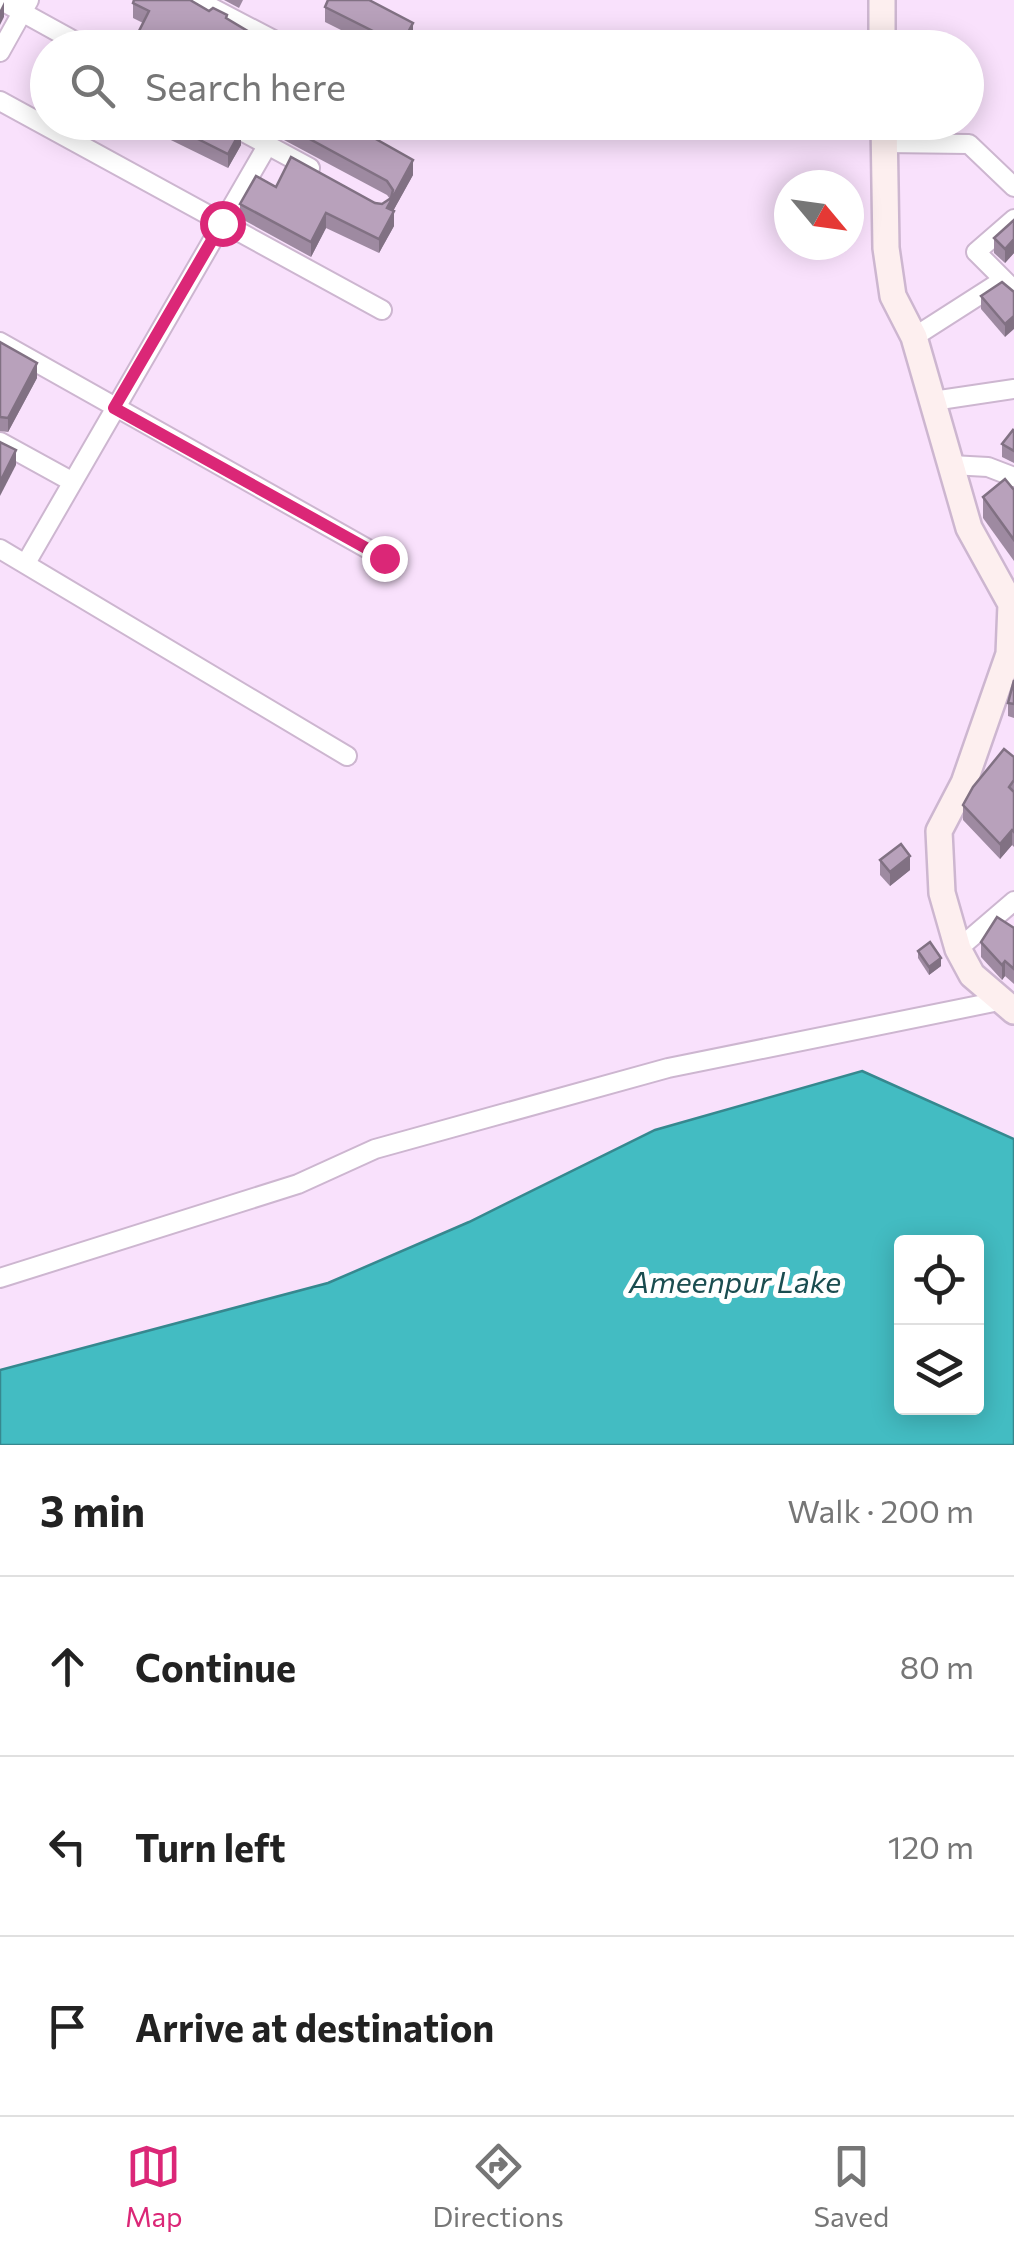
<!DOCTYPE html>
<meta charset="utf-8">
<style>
body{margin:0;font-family:Commissioner,sans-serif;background:#f2f2f2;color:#222}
.controls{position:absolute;right:30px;bottom:30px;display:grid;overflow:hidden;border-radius:10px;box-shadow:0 5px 25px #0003}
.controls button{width:90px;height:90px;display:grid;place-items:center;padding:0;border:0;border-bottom:2px solid #e0e0e0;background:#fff;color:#222;font:50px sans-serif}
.compass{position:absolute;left:774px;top:170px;width:90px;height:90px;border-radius:50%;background:#fff;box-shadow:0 5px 25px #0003;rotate:119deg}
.stop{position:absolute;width:30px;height:30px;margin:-22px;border:8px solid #db2777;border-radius:50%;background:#fff}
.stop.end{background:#db2777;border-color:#fff;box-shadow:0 2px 10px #0008}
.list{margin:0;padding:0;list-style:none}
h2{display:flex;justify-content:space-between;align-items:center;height:130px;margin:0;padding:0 40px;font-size:42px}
h2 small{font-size:32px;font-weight:400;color:#767676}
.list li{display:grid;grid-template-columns:65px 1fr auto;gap:30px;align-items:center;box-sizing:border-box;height:180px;padding:0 40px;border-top:2px solid #e0e0e0}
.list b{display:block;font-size:38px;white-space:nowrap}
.list em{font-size:32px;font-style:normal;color:#767676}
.icon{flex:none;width:55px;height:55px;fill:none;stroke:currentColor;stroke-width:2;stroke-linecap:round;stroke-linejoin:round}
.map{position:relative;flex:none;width:1014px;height:1445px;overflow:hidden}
.search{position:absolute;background:#fff;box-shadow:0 5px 25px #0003;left:30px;right:30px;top:30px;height:110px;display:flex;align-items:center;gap:25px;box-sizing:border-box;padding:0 35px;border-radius:55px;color:#767676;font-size:38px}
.sheet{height:670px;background:#fff}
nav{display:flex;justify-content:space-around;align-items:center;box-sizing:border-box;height:140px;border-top:2px solid #e0e0e0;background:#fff;font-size:28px;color:#767676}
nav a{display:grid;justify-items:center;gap:5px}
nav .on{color:#db2777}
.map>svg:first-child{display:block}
.water{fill:#43bcc2;stroke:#36888f;stroke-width:2.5;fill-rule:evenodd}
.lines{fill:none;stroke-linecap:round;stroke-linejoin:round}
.street-casing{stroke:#cdb6d0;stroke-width:22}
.secondary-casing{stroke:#cdb6d0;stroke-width:30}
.street{stroke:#fff;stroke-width:18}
.secondary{stroke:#fdefef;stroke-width:25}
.wall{fill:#9e8aa1}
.shaded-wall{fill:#817183}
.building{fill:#b8a1bb;stroke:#817183;stroke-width:2.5}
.route{stroke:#db2777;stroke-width:12}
.labels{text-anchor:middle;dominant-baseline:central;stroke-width:10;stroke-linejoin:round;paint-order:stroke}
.water-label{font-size:30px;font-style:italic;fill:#1a4d50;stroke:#fff}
</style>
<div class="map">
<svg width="1014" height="1445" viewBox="0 0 1014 1445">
<rect width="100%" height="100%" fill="#f9e1fc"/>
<!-- water -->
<path class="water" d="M862 1071 1014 1139V1445H0V1370L328 1283 469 1222 655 1130ZM902 1242H976V1408H902Z"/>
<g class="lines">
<defs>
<g id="street">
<polyline points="0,0 87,48"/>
<polyline points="197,0 289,48"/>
<polyline points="0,52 29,0"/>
<polyline points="0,101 382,310"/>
<polyline points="225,122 310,168"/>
<polyline points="884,143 969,144 1014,187"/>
<polyline points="1014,219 976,252 1014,290"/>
<polyline points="914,337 1003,280"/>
<polyline points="0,342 384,558"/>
<polyline points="933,401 1014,389"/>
<polyline points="0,442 71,481"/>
<polyline points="951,465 988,467 1014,477"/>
<polyline points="0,549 347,756"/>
<polyline points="26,563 267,146"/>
<polyline points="958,949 1014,901"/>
<polyline points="0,1278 298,1184 375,1149 668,1068 999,1001"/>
</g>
<g id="secondary">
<polyline points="882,0 882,48"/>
<polyline points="884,122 886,248 893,296 914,337 969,528 1011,604 1009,654 964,783 939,831 942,893 958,949 972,975 1014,1011"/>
</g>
</defs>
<!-- street casing -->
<use href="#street" class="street-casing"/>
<!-- secondary casing -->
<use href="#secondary" class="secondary-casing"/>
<!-- street -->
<use href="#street" class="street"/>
<!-- secondary -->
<use href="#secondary" class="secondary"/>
</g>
<!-- wall -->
<g class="wall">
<polygon points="224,0 243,0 239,8"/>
<polygon points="133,3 209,11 227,19 261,48 132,48 143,23 133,18"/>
<polygon points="325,7 413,37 408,48 377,48 325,22"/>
<polygon points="134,122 228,122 241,145 228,168"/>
<polygon points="286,122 380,122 372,137 413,175 393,211 394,226 379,253 326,228 311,257 240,218 240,204 276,187 382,204 390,199 387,195 284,140"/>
<polygon points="1014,220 1014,253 1005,263 994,253 994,238"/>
<polygon points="1014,292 1005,337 981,309 981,296"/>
<polygon points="0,342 37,378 8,432 0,431"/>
<polygon points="1014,431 1014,463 1002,457 1002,444"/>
<polygon points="1014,490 1014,561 983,518 983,497"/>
<polygon points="1014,680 1014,718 1008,716 1008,703"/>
<polygon points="1014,757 1014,847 1012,845 1000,859 963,820 963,805"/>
<polygon points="880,860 910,870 890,886 880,875"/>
<polygon points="1014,928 1014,984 1005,976 1002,980 981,957 981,942"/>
<polygon points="918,951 941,966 929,975 918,958"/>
</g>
<!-- shaded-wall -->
<g class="shaded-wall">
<polygon points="4,2 4,17 0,25 0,10"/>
<polygon points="413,23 413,37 408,48 401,48"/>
<polygon points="373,122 380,122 367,148 367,134"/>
<polygon points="241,130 241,145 228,168 228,154"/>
<polygon points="413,160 413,175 387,222 387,208"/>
<polygon points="394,211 394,226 379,253 379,239"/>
<polygon points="326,213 326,228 311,257 311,242"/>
<polygon points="1014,239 1014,253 1005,263 1005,249"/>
<polygon points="1014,316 1014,329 1005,337 1005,324"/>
<polygon points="37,363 37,378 8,432 8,418"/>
<polygon points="16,450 16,465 0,496 0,482"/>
<polygon points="1012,830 1012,845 1000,859 1000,844"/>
<polygon points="910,856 910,870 890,886 890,872"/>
<polygon points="941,958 941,966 929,975 929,967"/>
<polygon points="1005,961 1005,976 1002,980 1002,965"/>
</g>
<!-- building -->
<g class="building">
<polygon points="134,0 190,0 209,11 213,8 227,15 226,18 261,39 257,48 136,48 132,45 149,11 133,3"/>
<polygon points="328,0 369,0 413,23 401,45 325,7"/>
<polygon points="164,122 228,122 241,130 228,154"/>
<polygon points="286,122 373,122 367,134 413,160 387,208 394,211 379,239 326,213 311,242 240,204 256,176 276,187 291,157 375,203 382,204 391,198 393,190 387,181 284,125"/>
<polygon points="1014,220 1014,239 1005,249 994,238"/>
<polygon points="1002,282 1014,292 1014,316 1005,324 981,296"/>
<polygon points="0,342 37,363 8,418 0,417"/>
<polygon points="1013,430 1014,431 1014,451 1002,444"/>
<polygon points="0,442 16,450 0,482"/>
<polygon points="1005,479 1014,490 1014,540 983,497"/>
<polygon points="1014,680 1014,704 1008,703"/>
<polygon points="1004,749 1014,757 1014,780 1009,787 1014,792 1014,832 1012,830 1000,844 963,805 973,787"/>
<polygon points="901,844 910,856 890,872 880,860"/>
<polygon points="997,917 1014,928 1014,969 1005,961 1002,965 981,942"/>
<polygon points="930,942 941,958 929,967 918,951"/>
</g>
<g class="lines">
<!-- route -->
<polyline class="route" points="222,223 114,408 384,558"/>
</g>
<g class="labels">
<!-- water labels -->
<g class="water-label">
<text x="735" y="1280">Ameenpur Lake</text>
</g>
</g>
</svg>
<div class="controls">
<button><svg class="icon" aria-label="locate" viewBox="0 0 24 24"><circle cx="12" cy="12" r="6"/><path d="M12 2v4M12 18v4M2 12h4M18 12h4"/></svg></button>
<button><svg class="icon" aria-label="layers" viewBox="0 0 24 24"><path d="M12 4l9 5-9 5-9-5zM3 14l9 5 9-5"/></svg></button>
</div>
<svg class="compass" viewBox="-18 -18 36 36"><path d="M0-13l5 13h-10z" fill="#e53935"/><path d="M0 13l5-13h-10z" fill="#767676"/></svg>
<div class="stop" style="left:222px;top:223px"></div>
<div class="stop end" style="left:384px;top:558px"></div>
<div class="search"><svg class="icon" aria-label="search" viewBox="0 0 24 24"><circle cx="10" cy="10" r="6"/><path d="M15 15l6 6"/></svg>Search here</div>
</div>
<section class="sheet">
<h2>3 min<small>Walk · 200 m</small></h2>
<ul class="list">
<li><svg class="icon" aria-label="ahead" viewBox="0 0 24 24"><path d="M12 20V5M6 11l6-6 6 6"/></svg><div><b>Continue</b></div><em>80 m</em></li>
<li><svg class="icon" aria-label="left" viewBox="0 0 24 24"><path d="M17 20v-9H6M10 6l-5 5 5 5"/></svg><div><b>Turn left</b></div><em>120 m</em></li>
<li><svg class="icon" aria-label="arrive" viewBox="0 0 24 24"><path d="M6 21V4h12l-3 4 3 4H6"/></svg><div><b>Arrive at destination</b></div></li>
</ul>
</section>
<nav>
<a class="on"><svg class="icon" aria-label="map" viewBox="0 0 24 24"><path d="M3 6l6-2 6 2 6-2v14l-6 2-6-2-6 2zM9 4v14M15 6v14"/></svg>Map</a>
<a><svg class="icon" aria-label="directions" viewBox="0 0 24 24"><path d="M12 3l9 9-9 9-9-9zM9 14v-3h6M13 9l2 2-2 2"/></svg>Directions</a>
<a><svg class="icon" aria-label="saved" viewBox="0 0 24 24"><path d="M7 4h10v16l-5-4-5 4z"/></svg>Saved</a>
</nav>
